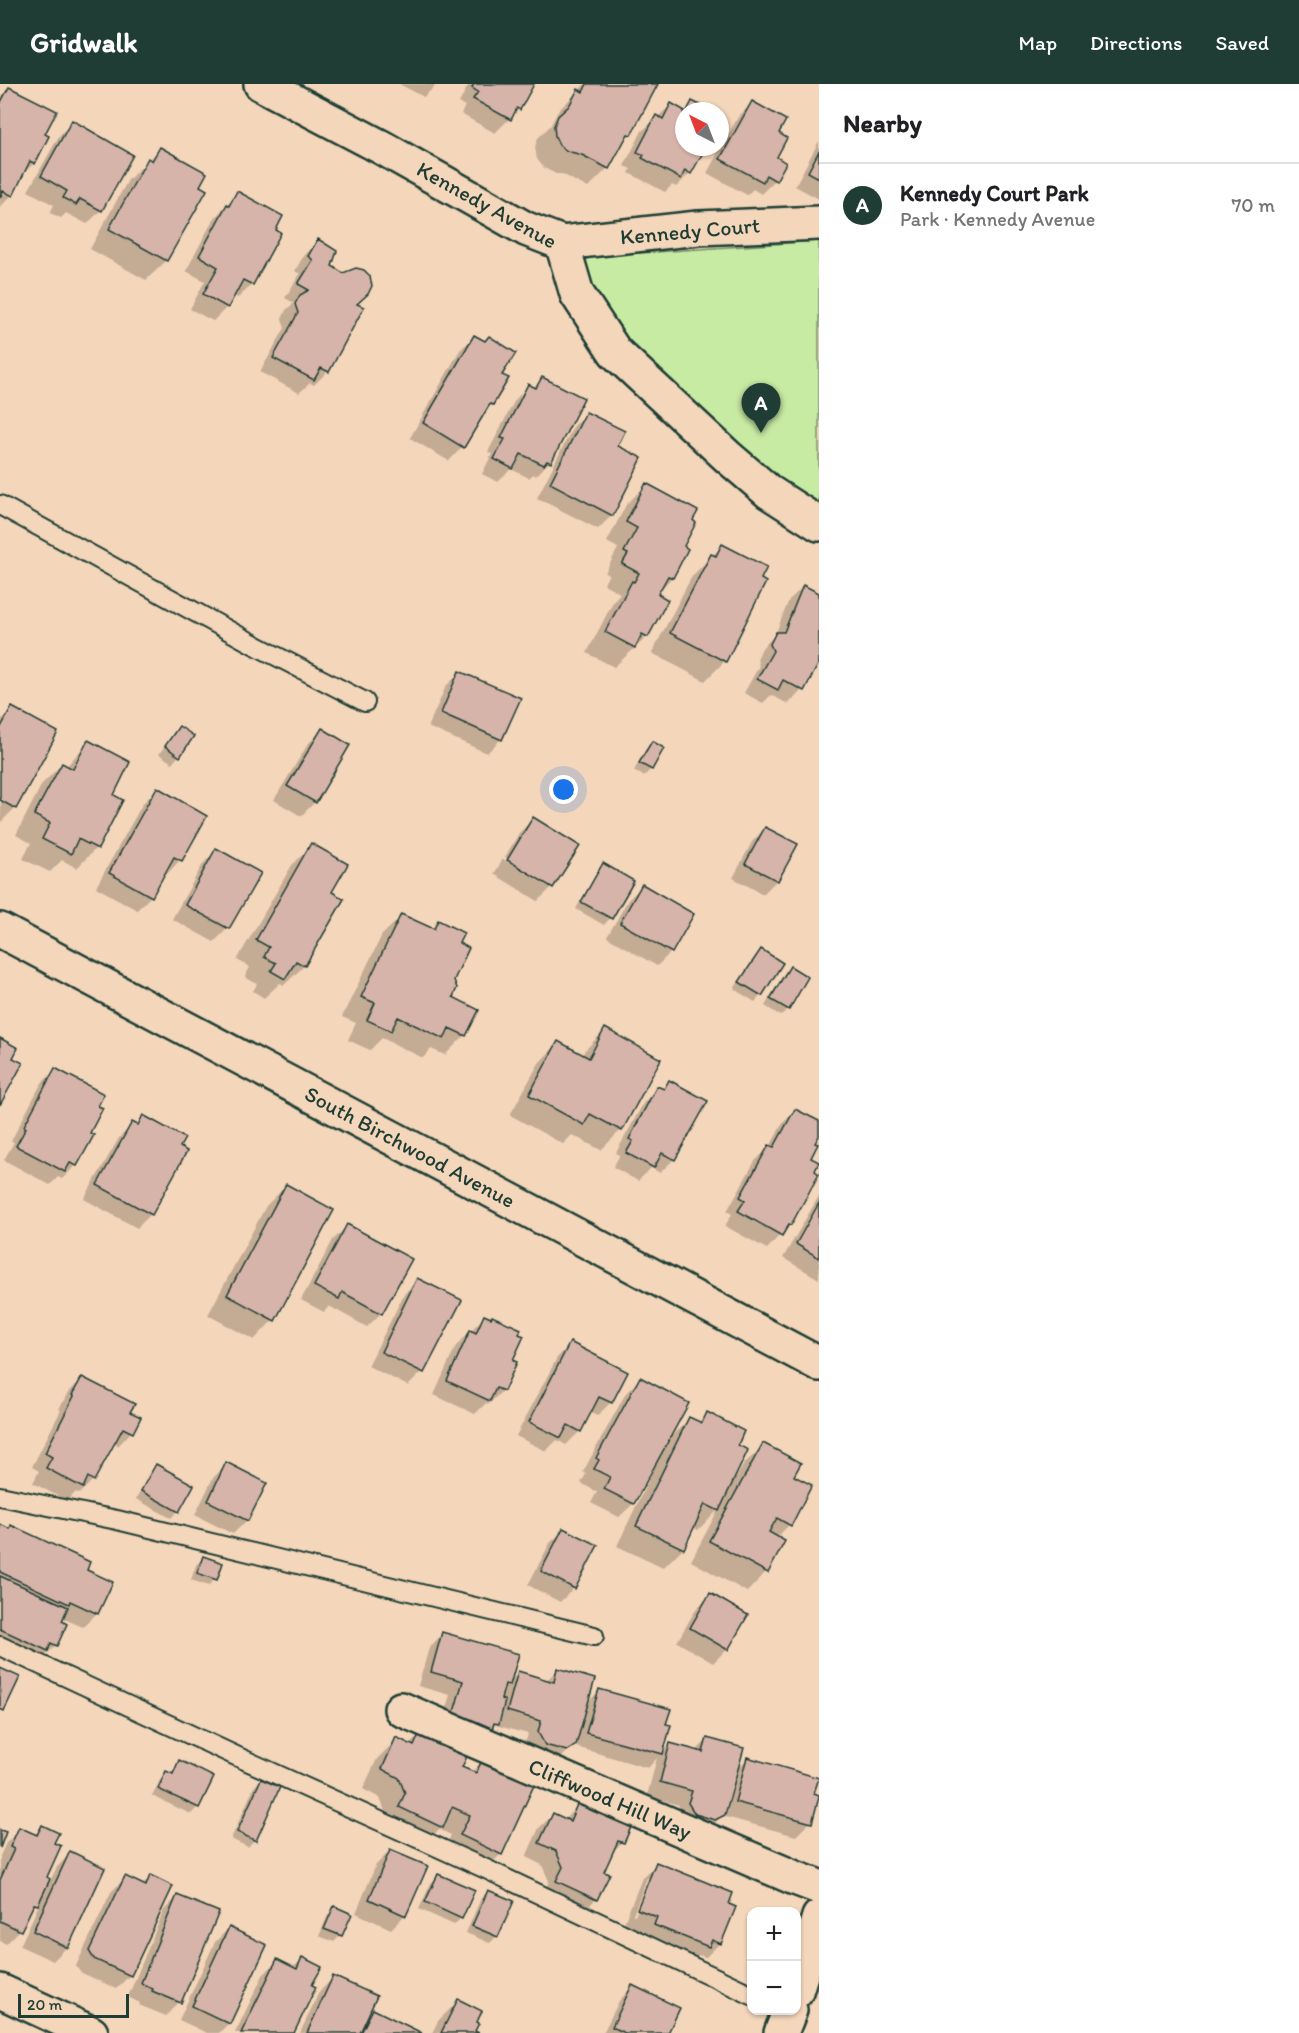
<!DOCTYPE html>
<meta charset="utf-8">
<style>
body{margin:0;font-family:Itim,sans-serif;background:#f2f2f2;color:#202124}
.controls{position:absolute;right:18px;bottom:18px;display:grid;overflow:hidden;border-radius:12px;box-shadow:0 2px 4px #0004}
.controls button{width:54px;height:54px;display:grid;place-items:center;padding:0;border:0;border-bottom:2px solid #e0e0e0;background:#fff;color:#202124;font:30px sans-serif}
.compass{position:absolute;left:675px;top:18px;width:54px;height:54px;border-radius:50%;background:#fff;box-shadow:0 2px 4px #0004;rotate:318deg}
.scale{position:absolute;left:18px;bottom:15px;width:111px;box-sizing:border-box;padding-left:6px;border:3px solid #1f3d34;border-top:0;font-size:16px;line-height:21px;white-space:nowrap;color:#1f3d34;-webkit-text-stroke:4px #f4d6ba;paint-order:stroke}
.you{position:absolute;left:564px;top:706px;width:21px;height:21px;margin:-15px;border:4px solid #fff;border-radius:50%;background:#1a73e8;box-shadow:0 0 0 9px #1a73e833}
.badge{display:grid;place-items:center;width:39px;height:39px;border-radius:50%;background:#1f3d34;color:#fff;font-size:20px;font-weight:700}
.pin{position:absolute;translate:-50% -50px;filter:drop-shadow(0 2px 3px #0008)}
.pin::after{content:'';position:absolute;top:32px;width:21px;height:18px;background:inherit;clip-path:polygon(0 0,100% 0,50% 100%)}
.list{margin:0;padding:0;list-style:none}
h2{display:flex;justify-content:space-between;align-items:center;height:78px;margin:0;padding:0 24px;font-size:26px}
h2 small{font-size:20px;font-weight:400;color:#757577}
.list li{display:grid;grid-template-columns:39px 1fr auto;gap:18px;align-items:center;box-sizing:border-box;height:84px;padding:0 24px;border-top:2px solid #e0e0e0}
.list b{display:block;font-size:22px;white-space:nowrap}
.list p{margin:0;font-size:20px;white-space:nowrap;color:#757577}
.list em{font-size:20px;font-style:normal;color:#757577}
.map{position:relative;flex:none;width:819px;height:1949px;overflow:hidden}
header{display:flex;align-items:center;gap:36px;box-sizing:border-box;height:84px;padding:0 30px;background:#1f3d34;color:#fff}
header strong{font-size:28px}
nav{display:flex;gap:33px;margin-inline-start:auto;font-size:21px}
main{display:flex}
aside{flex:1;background:#fff}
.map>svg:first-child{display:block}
.green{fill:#c8eba4;stroke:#74946c;stroke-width:1.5}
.shadow{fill:#0003;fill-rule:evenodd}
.building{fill:#d7b4a9;stroke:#1f3d34;stroke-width:1.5}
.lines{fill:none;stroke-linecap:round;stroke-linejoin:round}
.lane-casing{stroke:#1f3d34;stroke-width:22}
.street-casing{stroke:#1f3d34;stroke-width:38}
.lane{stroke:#f4d6ba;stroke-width:18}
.street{stroke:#f4d6ba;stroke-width:33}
.labels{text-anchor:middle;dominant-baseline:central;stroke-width:4.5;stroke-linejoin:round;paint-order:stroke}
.street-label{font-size:22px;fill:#1f3d34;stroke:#f4d6ba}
</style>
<header>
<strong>Gridwalk</strong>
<nav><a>Map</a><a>Directions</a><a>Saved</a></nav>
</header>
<main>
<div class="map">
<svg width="819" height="1949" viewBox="0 0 819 1949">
<rect width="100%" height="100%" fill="#f4d6ba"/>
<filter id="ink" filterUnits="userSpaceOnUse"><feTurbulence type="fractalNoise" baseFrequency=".0167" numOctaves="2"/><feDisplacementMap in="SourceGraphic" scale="12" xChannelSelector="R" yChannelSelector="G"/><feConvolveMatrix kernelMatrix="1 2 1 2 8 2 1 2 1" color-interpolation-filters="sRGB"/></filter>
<g filter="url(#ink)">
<!-- green -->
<polygon class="green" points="819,157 819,436 639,290 566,174"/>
<!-- shadow -->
<g class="shadow">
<polygon points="399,0 437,0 424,13"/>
<polygon points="469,0 532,0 519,25 495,49 461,30 465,22 459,19"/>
<polygon points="585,0 656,0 629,50 621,58 608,84 588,104 562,90 556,90 544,84 537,75 535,63 538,54 551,41 558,27"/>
<polygon points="9,4 43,50 34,79 22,91 11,112 0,123 0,14"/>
<polygon points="752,19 777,50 775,96 761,110 753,105 747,111 707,89 738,33"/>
<polygon points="671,21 684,27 684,63 705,63 690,89 676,103 672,101 665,108 629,89 631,85 624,82 642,47"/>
<polygon points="72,38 101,126 87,140 66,129 61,134 50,129 54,121 28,107 59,52"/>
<polygon points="819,57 819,115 795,102"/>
<polygon points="160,65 198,103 205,106 166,177 146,196 90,165 128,96"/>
<polygon points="237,109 252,200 238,214 233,211 227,223 213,237 190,225 205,197 186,187 213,136"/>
<polygon points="318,157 330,182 355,220 328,287 314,301 310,299 299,309 260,288 285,244 282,235 286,226 294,219 285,214 300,190 295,187 304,171"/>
<polygon points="474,253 500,292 492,320 482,329 462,363 449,377 410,354 460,266"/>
<polygon points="542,295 549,378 536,392 533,390 529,394 511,385 498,398 482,390 492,370 488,368 515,316 528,302 533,304"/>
<polygon points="587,329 616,362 612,431 598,445 537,414 573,343"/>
<polygon points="646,401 681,463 672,493 656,511 666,516 647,553 614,583 587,569 613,518 620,509 604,500 609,490 605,489 618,464 607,458 626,421"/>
<polygon points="722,462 725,577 705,597 652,569 692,492"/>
<polygon points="803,503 819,511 819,576 802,606 788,620 771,611 763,619 744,609 759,582 757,575 762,564 775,551 789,516"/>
<polygon points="460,589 501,655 487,669 428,643 446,602"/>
<polygon points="13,625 15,724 1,738 0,637"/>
<polygon points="179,643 179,672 172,679 159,670"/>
<polygon points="322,646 348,662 314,719 301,732 274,716 308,660"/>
<polygon points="88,658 112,711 121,716 96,764 77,784 62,776 50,788 23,775 31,759 16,751 42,700 62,680 66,683"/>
<polygon points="652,659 651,685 644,692 634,687 645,666"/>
<polygon points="157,705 180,776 167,790 164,788 151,812 137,826 96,803 143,719"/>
<polygon points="533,735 552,803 538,817 494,790 503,775 551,804 551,801 505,773 519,749"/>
<polygon points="765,744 777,796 763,810 733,794 752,758"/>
<polygon points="312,761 330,809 342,815 304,882 284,901 280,899 264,914 253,907 257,900 245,893 250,883 237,876 292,781"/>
<polygon points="216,766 228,844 214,858 172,835 203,780"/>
<polygon points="604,781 632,798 610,834 604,841 576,825 597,788"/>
<polygon points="642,802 671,868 657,882 607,853 628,816"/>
<polygon points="402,832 430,846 438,838 457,860 451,914 477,926 464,952 445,971 431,965 423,974 382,954 370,966 348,956 356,939 342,933 382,851"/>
<polygon points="761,867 761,911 755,918 734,905 754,874"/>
<polygon points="790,884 788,925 781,932 765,922 783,891"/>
<polygon points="605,946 659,975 621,1046 601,1066 572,1051 563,1060 510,1031 539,979 558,959 582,972 585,966"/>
<polygon points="55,986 96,1022 76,1081 62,1095 58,1093 50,1101 4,1076 14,1058 11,1057 41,1000"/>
<polygon points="670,998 674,1075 660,1089 651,1084 638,1097 613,1083 620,1071 616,1069 644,1018 658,1004 662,1006"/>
<polygon points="795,1026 819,1039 819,1049 809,1074 790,1140 767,1165 725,1142 732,1130 727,1127 755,1077 770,1063 782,1040"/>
<polygon points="144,1033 185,1068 151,1130 137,1144 84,1115 119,1054 133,1040 136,1041"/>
<polygon points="286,1102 273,1236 254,1256 208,1231 266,1122"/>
<polygon points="819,1112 819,1195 783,1174"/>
<polygon points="347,1142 381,1229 367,1243 329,1222 324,1228 301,1216 333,1156"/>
<polygon points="418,1196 460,1217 422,1288 408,1302 368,1282 404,1210"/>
<polygon points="484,1233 511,1277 503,1306 489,1320 486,1319 475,1330 434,1311 456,1262"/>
<polygon points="570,1260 611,1318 597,1332 589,1328 580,1347 566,1361 557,1356 546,1367 516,1352 557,1274"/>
<polygon points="82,1295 128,1328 131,1348 118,1362 113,1359 93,1396 79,1410 76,1408 67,1417 33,1399 39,1387 32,1383 61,1326 59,1325 68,1309"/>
<polygon points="640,1295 669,1355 689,1335 698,1339 707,1330 736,1362 734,1393 736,1394 744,1380 764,1361 792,1392 789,1441 776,1454 766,1488 747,1508 691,1477 718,1426 698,1446 693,1443 683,1464 663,1484 617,1462 654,1385 652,1383 633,1420 619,1433 591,1419 597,1408 581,1399 586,1390 583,1388 626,1309"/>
<polygon points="227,1380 247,1436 233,1450 195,1431 213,1394"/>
<polygon points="156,1382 178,1427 171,1434 136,1415 149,1389"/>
<polygon points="0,1442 9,1446 12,1443 85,1487 97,1529 83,1543 62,1534 56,1561 42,1575 0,1565"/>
<polygon points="564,1446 596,1462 574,1504 560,1518 528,1501 550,1459"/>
<polygon points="203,1474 215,1495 209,1502 191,1496 196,1481"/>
<polygon points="710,1511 727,1565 713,1579 677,1558 696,1525"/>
<polygon points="442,1550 509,1598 518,1589 546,1597 557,1586 586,1620 599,1607 664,1641 662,1670 671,1660 696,1667 707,1656 736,1686 747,1675 812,1710 810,1738 796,1752 722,1732 710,1744 675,1734 679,1721 647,1712 657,1674 648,1684 573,1662 560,1675 552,1680 524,1663 528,1650 495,1641 484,1653 439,1648 450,1611 418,1602 429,1564"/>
<polygon points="422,1648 460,1684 471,1689 483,1676 501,1770 481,1790 442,1771 451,1751 439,1745 422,1763 380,1743 386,1730 380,1714 363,1705 377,1675 397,1655 408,1661"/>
<polygon points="180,1678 198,1723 191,1730 152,1712 160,1696 167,1689 170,1691"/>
<polygon points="261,1696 254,1756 248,1763 231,1755 254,1703"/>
<polygon points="579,1720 622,1758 610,1771 602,1788 596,1815 582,1829 543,1811 549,1797 542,1781 526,1773 539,1744 553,1731 564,1736"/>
<polygon points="42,1743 52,1760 45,1794 50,1797 57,1783 71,1769 67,1863 53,1877 20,1862 41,1816 28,1829 20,1846 6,1860 0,1857 0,1772 6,1759 20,1745 34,1751"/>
<polygon points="390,1767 405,1831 391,1845 356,1829 376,1781"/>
<path d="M656 1780 720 1859 706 1873 699 1871 694 1876 641 1855 644 1847 624 1839 642 1794ZM647 1794H651L635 1832 633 1831Z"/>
<polygon points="438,1792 461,1834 454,1841 419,1825 431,1799"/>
<polygon points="151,1793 130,1891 116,1905 80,1888 76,1882 111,1808 125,1794 142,1802"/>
<polygon points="488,1808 497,1852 490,1859 466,1849 481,1814"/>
<polygon points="177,1813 179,1918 166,1932 139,1921 140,1919 128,1913 164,1826"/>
<polygon points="335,1824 341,1851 334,1858 319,1852 328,1831"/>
<polygon points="229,1844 229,1939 219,1949 207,1949 179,1936 215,1858"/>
<polygon points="302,1875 310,1902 293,1949 235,1949 263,1891 277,1877 293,1884"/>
<polygon points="333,1894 365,1935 373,1927 419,1949 300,1949 319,1908"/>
<polygon points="632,1903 666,1949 603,1949 619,1917"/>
<polygon points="458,1917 473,1948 476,1949 432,1949 438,1937"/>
</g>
<!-- building -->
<g class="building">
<polygon points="474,0 534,0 520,26 517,24 511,36 473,15 478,8 472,4"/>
<polygon points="587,0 658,0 631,51 628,50 609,85 582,71 567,67 559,61 555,52 554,42 558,32 569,22 578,5 583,8"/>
<polygon points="9,3 57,27 45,50 49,52 35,80 30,77 13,112 3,107 0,114 0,20"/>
<polygon points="692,17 712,27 687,27"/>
<polygon points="752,17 786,36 779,49 787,54 777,73 786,79 776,97 766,91 763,98 720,75"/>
<polygon points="671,19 685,27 684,27 684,63 705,65 691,90 685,86 681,95 642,74 644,71 637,68 656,31 663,35"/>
<polygon points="72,36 133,71 102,127 80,115 76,121 63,114 67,107 41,92"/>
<polygon points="160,63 207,89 200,102 207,106 167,177 109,145 148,74 152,77"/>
<polygon points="819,67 819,94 808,88"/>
<polygon points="237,107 283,132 276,146 281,149 253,201 243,196 228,224 203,210 218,183 199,172 227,120 229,122"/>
<polygon points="318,155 337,167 332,182 343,189 356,184 364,186 370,192 372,202 368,210 357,220 364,223 329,288 321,284 314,296 273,274 298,229 295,220 300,211 309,206 298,200 313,176 308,172"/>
<polygon points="474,251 485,257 489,252 516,269 502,291 509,294 493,321 490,320 464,364 423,339"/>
<polygon points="542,293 584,314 551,379 547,377 544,381 521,370 513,385 494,375 505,355 501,354 528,300 536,304"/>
<polygon points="586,328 625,347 618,362 642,374 613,432 550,399"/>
<polygon points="646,399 698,427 693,436 696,439 684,462 688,465 673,494 668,492 658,510 668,516 648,553 642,550 635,564 605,548 632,497 634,498 639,489 622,480 628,470 624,468 637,444 626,438"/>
<polygon points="722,460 767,483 761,495 766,498 726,578 670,549 711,470 716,472"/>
<polygon points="803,501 819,509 819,579 804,607 783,596 778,606 757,595 773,567 770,560 776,548 784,548"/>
<polygon points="459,587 521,614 502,656 441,629"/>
<polygon points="12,623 58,648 16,725 0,716 0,645"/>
<polygon points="179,642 194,652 180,673 165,662"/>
<polygon points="322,644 350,661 316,719 287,702"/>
<polygon points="88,656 130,678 114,711 123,716 98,765 78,755 71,770 42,755 50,739 34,731 62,679 73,685"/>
<polygon points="652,657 664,664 652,686 639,679"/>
<polygon points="157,703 207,732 182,777 174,773 152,813 109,789"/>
<polygon points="533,733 580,762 553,804 507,776"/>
<polygon points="765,743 798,760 778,797 745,780"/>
<polygon points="311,759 348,780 332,808 344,815 305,882 296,877 285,895 271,887 276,879 264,873 269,863 256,856"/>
<polygon points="216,764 261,789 229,845 185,821"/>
<polygon points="603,779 634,797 612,835 581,818"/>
<polygon points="642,800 694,830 672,869 620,839"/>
<polygon points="401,830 434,845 438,836 464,849 459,859 469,864 454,896 457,904 453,913 479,926 466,952 449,944 444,955 398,933 391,947 367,936 375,919 361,913"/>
<polygon points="761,865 783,879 762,912 739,898"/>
<polygon points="790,882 808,893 789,926 770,915"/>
<polygon points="605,944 661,975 622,1047 590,1030 584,1041 529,1011 558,957 589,974"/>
<polygon points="0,954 18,964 13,974 23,979 0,1021"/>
<polygon points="55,984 104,1010 98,1022 103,1024 90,1049 94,1051 77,1082 70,1079 65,1088 16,1062 26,1044 24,1042"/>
<polygon points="669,996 708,1017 675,1076 662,1069 654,1084 626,1069 633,1057 629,1055 657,1002 664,1005"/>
<polygon points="795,1025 819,1037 819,1052 815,1059 818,1060 811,1074 819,1078 815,1087 819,1090 791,1141 789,1140 782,1152 738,1127 745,1116 740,1113 769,1061 774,1063"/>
<polygon points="143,1031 185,1054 180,1063 187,1067 152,1131 97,1101 132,1038 138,1041"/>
<polygon points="286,1100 334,1126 275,1237 227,1211"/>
<polygon points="819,1119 819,1174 796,1160"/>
<polygon points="347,1140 412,1175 382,1230 342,1208 339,1215 314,1202"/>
<polygon points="417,1194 462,1216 424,1289 381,1268"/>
<polygon points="484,1231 491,1234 492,1232 521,1245 519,1250 524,1252 513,1276 517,1278 504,1307 496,1304 490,1317 447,1297 470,1246 476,1249"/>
<polygon points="570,1258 628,1288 612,1319 599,1313 581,1348 568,1341 561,1354 529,1338"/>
<polygon points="82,1293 135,1320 130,1328 141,1333 133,1349 123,1344 94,1397 88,1393 83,1404 46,1384 52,1373 45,1369 74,1312 72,1311"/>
<polygon points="640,1293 689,1319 634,1420 604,1405 610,1393 594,1385 599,1376 596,1374"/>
<polygon points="707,1328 744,1347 738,1361 748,1366 719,1427 705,1420 684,1465 636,1442 689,1333 702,1339"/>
<polygon points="763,1359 801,1379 794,1392 812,1401 791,1442 777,1434 769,1448 785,1457 768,1489 709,1457"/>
<polygon points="226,1378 267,1399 248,1437 208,1417"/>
<polygon points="156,1380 194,1401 179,1428 141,1407"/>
<polygon points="0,1440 10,1445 11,1441 90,1478 87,1486 113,1498 98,1530 70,1517 69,1520 0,1488"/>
<polygon points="563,1444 598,1461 575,1505 541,1487"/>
<polygon points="203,1472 223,1479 217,1496 197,1489"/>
<polygon points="0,1492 68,1523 62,1537 67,1540 57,1562 51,1559 48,1567 0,1545"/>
<polygon points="710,1509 748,1531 728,1566 690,1544"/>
<polygon points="442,1548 519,1570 510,1601 505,1600 501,1615 505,1617 499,1640 494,1639 492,1645 452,1635 463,1597 431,1588"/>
<polygon points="0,1584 20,1593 4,1627 0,1625"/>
<polygon points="557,1584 595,1595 576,1661 567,1667 545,1661 538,1648 541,1637 507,1627 518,1587 554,1598"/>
<polygon points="599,1605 671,1625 666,1640 671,1641 663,1670 586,1649"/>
<polygon points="421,1646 469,1668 462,1683 476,1689 483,1674 535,1699 502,1771 460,1751 470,1731 452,1723 443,1744 399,1723 405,1709 399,1694 382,1685 396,1653 414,1662"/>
<polygon points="707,1654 744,1664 725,1731 715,1736 695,1730 688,1719 692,1707 660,1698 670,1659 703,1668"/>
<polygon points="747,1673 819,1694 814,1709 819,1711 819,1713 812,1739 735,1718"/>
<polygon points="179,1676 214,1693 199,1724 158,1705 166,1687 173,1690"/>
<polygon points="261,1695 280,1703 256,1757 237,1748"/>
<polygon points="578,1718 631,1743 624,1759 618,1757 604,1788 610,1790 597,1816 556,1797 563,1783 556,1767 539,1759 553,1729 570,1737"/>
<polygon points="42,1741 59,1749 54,1759 61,1762 47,1793 50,1795 38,1821 34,1820 21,1847 0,1837 0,1796 14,1765 10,1763 19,1743 37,1751"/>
<polygon points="0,1746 6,1748 0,1764"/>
<polygon points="390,1766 428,1782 406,1832 369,1815"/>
<polygon points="70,1767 105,1784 68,1864 33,1847"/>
<polygon points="656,1778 733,1809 729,1820 736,1823 721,1860 712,1856 709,1863 654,1841 657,1833 637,1825"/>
<polygon points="438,1790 475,1806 462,1835 425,1818"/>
<polygon points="150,1791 173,1802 131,1892 94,1875 89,1867 125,1792 146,1802"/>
<polygon points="488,1806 514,1817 498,1853 472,1842"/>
<polygon points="177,1811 219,1828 181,1919 152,1907 153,1905 141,1899"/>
<polygon points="334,1822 352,1830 342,1852 324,1845"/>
<polygon points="229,1843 267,1861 230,1940 192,1922"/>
<polygon points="302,1873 322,1883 312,1901 316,1903 294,1949 241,1949 277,1875 297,1885"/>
<polygon points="333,1892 377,1912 360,1949 307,1949"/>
<polygon points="632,1901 680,1924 668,1949 625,1949 612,1943"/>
<polygon points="458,1915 482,1927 477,1938 479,1939 475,1947 479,1949 441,1949"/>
<polygon points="373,1925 422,1949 361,1949"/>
</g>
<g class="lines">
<defs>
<g id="lane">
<polyline points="0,421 257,562 365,618"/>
<polyline points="0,1412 117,1436 594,1552"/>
<polyline points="0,1562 236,1672 486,1785 752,1911"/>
</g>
<g id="street">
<polyline points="261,0 381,63 526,145 562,159 698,144 819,139"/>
<polyline points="562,159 577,210 615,268 728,373 769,408 819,440"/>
<polyline points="0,846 819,1280"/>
<polyline points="401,1625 795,1794 819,1803"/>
<polyline points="0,1907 91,1949"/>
<polyline points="796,1907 819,1833"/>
<polyline points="781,1949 790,1926"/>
</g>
</defs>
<!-- lane casing -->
<use href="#lane" class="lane-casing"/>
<!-- street casing -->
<use href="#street" class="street-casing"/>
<!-- lane -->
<use href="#lane" class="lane"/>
<!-- street -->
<use href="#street" class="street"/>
</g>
</g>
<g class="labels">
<!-- street labels -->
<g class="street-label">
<text transform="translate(487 121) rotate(29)">Kennedy Avenue</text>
<text transform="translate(690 147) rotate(-5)">Kennedy Court</text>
<text transform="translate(410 1063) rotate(28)">South Birchwood Avenue</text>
<text transform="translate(610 1715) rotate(23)">Cliffwood Hill Way</text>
</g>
</g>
</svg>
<div class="controls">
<button>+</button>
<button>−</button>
</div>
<svg class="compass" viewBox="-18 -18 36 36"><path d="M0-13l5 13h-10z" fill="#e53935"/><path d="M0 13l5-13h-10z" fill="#757577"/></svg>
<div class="scale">20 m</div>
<div class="you"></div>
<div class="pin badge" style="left:761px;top:349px">A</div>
</div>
<aside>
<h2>Nearby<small></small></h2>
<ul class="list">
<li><span class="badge">A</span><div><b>Kennedy Court Park</b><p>Park · Kennedy Avenue</p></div><em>70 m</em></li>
</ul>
</aside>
</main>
